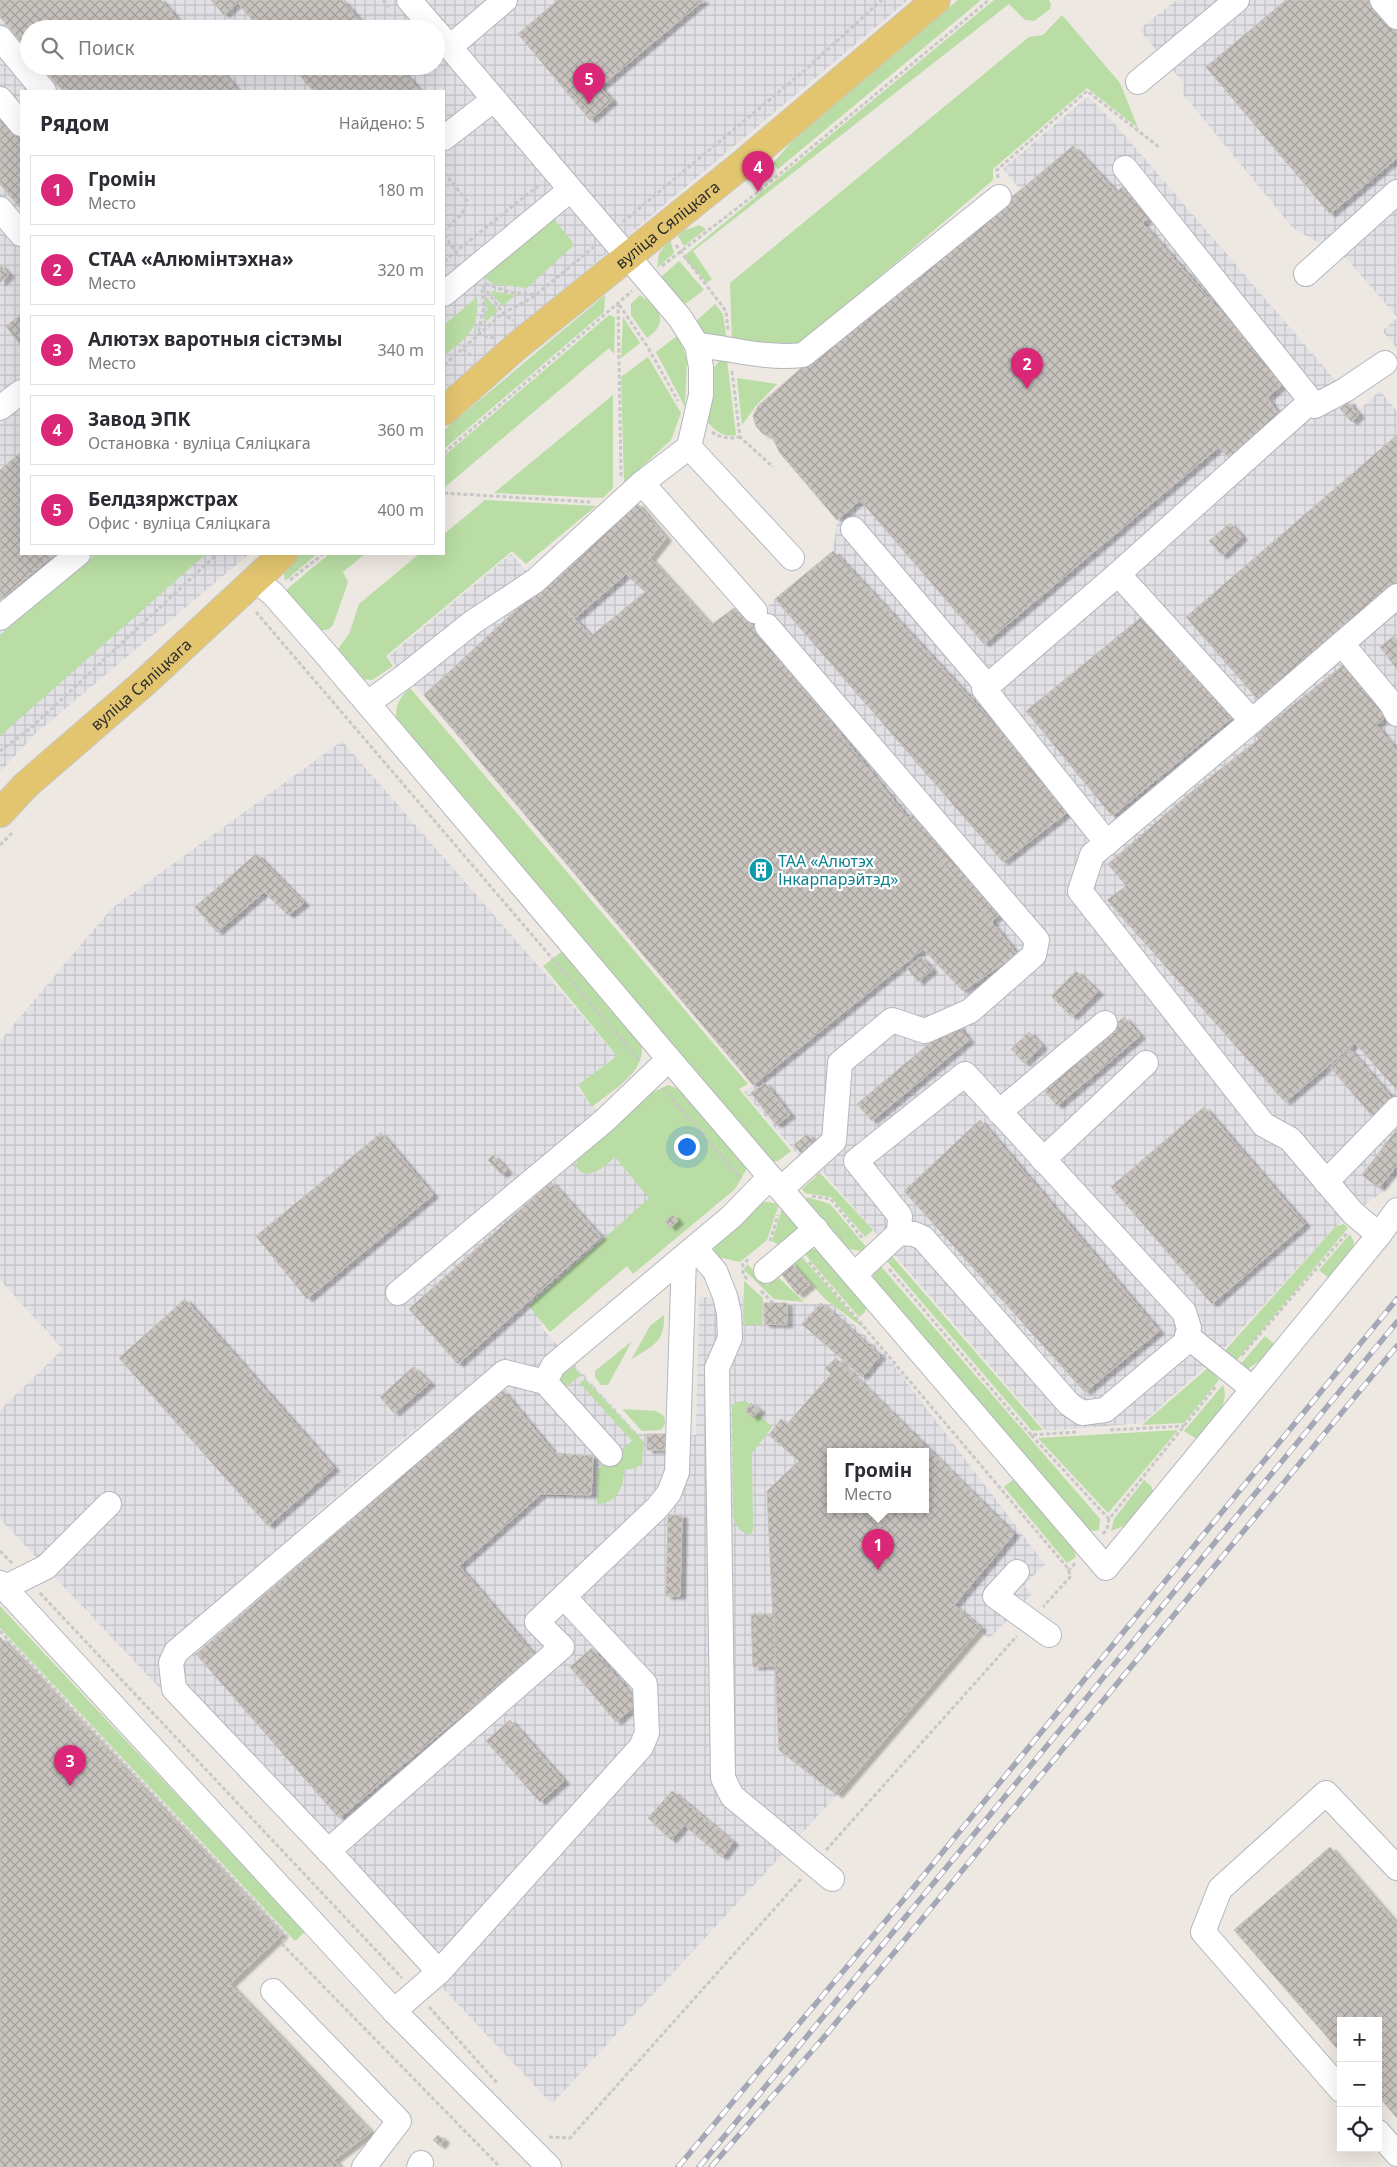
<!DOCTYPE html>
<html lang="ru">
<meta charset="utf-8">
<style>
body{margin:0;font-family:"Noto Sans",sans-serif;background:#f7f7f7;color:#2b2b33}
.controls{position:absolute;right:15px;bottom:15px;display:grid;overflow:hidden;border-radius:0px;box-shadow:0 5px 20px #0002}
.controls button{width:45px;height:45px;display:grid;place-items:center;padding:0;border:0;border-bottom:1px solid #e1e1e2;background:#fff;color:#2b2b33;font:25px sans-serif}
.you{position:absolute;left:686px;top:1146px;width:18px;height:18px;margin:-12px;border:4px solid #fff;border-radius:50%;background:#1a73e8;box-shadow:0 0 0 8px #1a73e833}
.badge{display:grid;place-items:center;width:32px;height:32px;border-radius:50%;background:#db2777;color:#fff;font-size:16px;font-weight:700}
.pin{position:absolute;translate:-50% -41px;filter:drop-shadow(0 1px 2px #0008)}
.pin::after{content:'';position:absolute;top:26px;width:18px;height:15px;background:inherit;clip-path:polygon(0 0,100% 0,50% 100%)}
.popup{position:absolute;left:827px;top:1448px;width:102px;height:65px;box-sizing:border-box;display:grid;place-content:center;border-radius:0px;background:#fff;filter:drop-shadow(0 1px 4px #0005);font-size:16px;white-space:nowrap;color:#7c7c81}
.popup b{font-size:19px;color:#2b2b33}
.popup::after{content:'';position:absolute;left:50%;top:100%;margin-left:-10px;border:10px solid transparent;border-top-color:#fff}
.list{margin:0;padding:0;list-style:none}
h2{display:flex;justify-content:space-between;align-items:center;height:65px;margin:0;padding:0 20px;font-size:21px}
h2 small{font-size:16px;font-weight:400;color:#7c7c81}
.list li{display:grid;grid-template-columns:32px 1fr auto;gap:15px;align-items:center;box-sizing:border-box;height:70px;margin:0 10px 10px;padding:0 10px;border:1px solid #e1e1e2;border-radius:0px}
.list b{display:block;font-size:19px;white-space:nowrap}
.list p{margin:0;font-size:16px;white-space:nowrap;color:#7c7c81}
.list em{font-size:16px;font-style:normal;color:#7c7c81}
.icon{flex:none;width:28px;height:28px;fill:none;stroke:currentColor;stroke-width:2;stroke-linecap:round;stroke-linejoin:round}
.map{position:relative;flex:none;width:1397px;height:2167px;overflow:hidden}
.search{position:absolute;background:#fff;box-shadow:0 5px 20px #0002;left:20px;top:20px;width:425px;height:55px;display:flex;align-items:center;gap:12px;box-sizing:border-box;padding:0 18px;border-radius:28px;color:#7c7c81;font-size:19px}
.panel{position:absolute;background:#fff;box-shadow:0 5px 20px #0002;left:20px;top:90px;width:425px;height:465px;border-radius:0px}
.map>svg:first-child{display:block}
.industrial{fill:url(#industrial-grid);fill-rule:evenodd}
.grass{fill:#b9dda4}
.building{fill:url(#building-cross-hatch);stroke:#c8c3bb;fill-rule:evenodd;filter:url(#shadow)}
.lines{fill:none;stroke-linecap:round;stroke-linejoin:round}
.minor-casing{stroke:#b4b7bf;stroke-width:26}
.major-casing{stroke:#c8c8c8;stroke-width:30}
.path{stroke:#c8c8c8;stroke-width:3;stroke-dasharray:4 2.5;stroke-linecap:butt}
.minor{stroke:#fff;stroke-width:24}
.major{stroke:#e3c570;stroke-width:28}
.rail-casing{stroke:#a4a7b5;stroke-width:5.5}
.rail{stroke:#fff;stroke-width:4;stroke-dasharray:11;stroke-linecap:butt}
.labels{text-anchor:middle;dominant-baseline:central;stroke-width:4.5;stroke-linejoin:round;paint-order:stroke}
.street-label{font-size:16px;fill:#2d2d2d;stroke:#fff}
.culture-label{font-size:16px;fill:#0d838f;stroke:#fff;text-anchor:start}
</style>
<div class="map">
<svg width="1397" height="2167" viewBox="0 0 1397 2167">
<defs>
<pattern id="industrial-grid" width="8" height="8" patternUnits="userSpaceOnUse" patternTransform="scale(1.25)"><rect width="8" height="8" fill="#e2e1e6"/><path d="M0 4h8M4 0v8" fill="none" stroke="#c2c1c6"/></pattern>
<pattern id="building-cross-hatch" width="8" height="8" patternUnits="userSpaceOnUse" patternTransform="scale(1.25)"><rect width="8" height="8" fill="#c9c4c0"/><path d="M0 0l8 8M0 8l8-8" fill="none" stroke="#a4a09c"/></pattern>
<filter id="shadow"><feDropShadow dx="5.5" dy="3" stdDeviation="1" flood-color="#0004"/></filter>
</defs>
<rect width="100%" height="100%" fill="#ede8e1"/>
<!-- industrial -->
<g class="industrial">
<path d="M0 0H908L444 390V91H21V554H249L34 735 0 772ZM29 29H436V66H29Z"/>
<polygon points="1177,0 1397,0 1397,317 1347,259 1293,228 1182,93 1184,84 1139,29"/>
<polygon points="1088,96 1114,123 1360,409 1380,391 1397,411 1397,1175 1385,1190 1336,1226 1214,1359 1142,1423 1046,1431 823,1172 817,1177 744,1092 753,1085 424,696 388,657 511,554 535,581 666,538 650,558 711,625 734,608 751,623 775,599 833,551 837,520 780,453 772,437 763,434 756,426 753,416 758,406 830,343 834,346 1020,189 1003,169"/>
<polygon points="1397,318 1397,348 1382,331"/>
<path d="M342 741 617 1056 576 1087 678 1208 540 1326 637 1433 696 1435 699 1297H759L764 1303 832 1304 885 1354 1045 1564 1024 1586 1032 1594 989 1639 979 1630 837 1795 552 2104 0 1519V1410L63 1349 0 1280V1041L111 909ZM459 1393 296 1532H295L403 1439ZM830 1451H926V1509H830Z"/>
</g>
<!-- grass -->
<g class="grass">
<polygon points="958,0 981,0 778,169 773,163 804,128"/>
<polygon points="994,0 1049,0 1051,4 1050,9 1034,21 1025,20 1009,4 693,251 712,279 707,283 683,257"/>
<polygon points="1062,15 1120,83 1138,128 1087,88 993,169 993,180 797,347 732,342 730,283 1029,37 1043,35"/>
<polygon points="551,216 572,241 573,246 527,288 493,284 479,274"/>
<polygon points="699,225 706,229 684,246 678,236 683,231"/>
<polygon points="670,240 674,253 657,268 659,253"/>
<polygon points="679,261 704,290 685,304 677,302 660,278"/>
<polygon points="490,291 516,295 502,306"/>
<polygon points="485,295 498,311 483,324 487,309"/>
<polygon points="605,295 604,312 444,449 444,430"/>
<path d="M640 295C660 308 670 322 647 338L631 315V304Z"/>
<path d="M477 297C479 331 468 336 444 356V325Z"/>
<polygon points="715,304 723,314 727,341 706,336 695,322"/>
<polygon points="609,315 615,317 614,354 609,348 444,488 444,456"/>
<polygon points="623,317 640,343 621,358"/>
<polygon points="678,335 687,359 685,407 656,352"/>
<polygon points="648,357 681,413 671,440 624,483 621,377"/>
<path d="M722 358 727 359 736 435C721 438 714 429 704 418L710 372Z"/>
<polygon points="737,378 777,384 755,407 742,425"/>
<polygon points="613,395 613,488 603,498 494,493"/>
<polygon points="485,500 596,506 526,564 512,551 386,656 393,666 372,680 360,679 337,650 349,634 359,604 419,554 444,554 444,534"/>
<polygon points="96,554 206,554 0,736 0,635"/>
<polygon points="296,554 317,554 285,581 283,568"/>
<polygon points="329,554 365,554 343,572 348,582 333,625 329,629 319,631 292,605 286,590"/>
<path d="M410 688 748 1084 739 1089 791 1151 778 1161 769 1162 397 727C395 708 396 701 410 688Z"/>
<path d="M564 950 641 1043C648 1072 612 1090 592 1107L578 1085 617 1056 543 966Z"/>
<path d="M668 1085 682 1090 747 1168 735 1189 633 1274 627 1266 550 1332 529 1306 649 1198 615 1157C605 1166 586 1184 576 1166L578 1156 649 1094Z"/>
<polygon points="820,1173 873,1230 865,1237 831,1197 805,1193 802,1189"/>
<polygon points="807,1197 830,1204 867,1248 860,1251 845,1248 805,1201"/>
<polygon points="768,1202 779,1204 767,1240 740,1262 718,1257 714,1252 715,1242 757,1203"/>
<polygon points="782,1208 801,1228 784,1248 772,1241"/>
<polygon points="1344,1224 1348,1228 1232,1366 1221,1355 1336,1226"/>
<polygon points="1350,1234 1354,1242 1353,1247 1329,1278 1319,1270"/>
<polygon points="809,1248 819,1250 867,1305 865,1312 859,1317 803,1252"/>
<polygon points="891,1255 1043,1430 1032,1431 885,1259"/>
<polygon points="801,1256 865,1329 825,1299 793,1263"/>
<polygon points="747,1264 767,1285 777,1276 804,1302 774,1299 744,1270"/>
<polygon points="879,1264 1100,1519 1099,1530 1093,1531 1077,1523 874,1283 873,1274"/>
<polygon points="744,1281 763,1298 762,1325 743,1325"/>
<path d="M664 1315C665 1344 652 1345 631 1360L650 1326Z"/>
<polygon points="1265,1336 1274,1344 1263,1358 1248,1369 1238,1367"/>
<polygon points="632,1341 608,1385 601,1385 595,1377 595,1371"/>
<polygon points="573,1366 581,1375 564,1389 560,1382 563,1374"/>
<polygon points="1209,1367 1219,1380 1184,1423 1142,1425"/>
<path d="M585 1379 644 1442 642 1464 636 1468 624 1470C624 1488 616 1504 597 1504L598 1469 632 1441 580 1383Z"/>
<path d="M1223 1385C1231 1407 1210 1422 1197 1439L1184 1431Z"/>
<polygon points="746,1401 750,1405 745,1411 753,1418 757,1413 772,1427 752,1453 753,1529 752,1533 748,1535 739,1529 733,1517 732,1415 732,1406 736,1402"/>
<polygon points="622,1409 656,1411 664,1416 665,1424 661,1430 642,1431"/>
<polygon points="1178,1430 1108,1513 1038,1438"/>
<polygon points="1014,1479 1074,1550 1076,1557 1067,1563 1004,1487"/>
<polygon points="1144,1480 1151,1486 1153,1491 1150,1498 1126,1525 1111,1531 1114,1519"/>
<polygon points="0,1606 305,1932 295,1941 0,1628"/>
</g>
<!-- building -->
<g class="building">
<polygon points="0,0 161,0 185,29 29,29 29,51 0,17"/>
<polygon points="211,0 342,0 367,29 260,29 238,3 224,15"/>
<polygon points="558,0 704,0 600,87 612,101 590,120 518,34"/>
<polygon points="1286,0 1373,0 1397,29 1397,158 1330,214 1206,67"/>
<polygon points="41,66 217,66 238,91 63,91"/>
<polygon points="292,66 398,66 420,91 313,91"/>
<polygon points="0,112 21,137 21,209 0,184"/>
<polygon points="1073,146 1116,192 1128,183 1155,214 1142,223 1284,383 1267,398 1282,418 1232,462 1219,447 984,644 860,500 837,520 780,453 772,437 763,434 756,426 753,416 758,406 830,343 834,346"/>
<polygon points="0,264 9,275 0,283"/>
<polygon points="21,315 21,346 6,326"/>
<polygon points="1348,402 1359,415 1352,422 1340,409"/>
<polygon points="1397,435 1397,583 1260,702 1186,617"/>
<polygon points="21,452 21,554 55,554 0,600 0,470"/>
<polygon points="637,503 666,538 650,558 626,574 575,618 543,585"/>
<polygon points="1230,523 1242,537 1222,556 1209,541"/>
<polygon points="833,551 1073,808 1003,862 775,599"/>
<polygon points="650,558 711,625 734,608 751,623 1017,954 963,991 923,949 753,1085 424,695 543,585 591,636 645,592 626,574"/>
<polygon points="1149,611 1235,715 1112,816 1026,711"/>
<polygon points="1394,636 1397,640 1397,669 1380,647"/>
<polygon points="1346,663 1390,713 1376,725 1397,751 1397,1090 1355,1043 1285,1102 1107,900 1126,886 1108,864 1190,793 1259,739 1255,735"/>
<polygon points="920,808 1004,911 991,922 907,819"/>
<polygon points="256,854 304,903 288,915 264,892 217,932 195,907"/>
<polygon points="921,957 932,970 918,982 907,968"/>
<polygon points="1076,971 1098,992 1072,1017 1051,996"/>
<polygon points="1124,1017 1140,1036 1057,1106 1041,1086"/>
<polygon points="955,1022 969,1040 872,1121 857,1104"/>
<polygon points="1029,1032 1042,1046 1024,1063 1011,1049"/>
<polygon points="1350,1050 1397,1104 1378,1123 1330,1067"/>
<polygon points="765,1083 790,1115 776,1125 751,1093"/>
<polygon points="1204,1107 1305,1224 1212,1304 1111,1187"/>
<polygon points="980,1120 1159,1331 1085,1392 904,1191"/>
<polygon points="1397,1129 1397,1165 1379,1188 1362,1175"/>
<polygon points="381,1133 433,1195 307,1299 256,1236"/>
<polygon points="807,1134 819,1148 805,1158 794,1145"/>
<polygon points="493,1155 507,1170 502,1175 488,1160"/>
<polygon points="551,1182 601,1237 458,1364 409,1309"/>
<polygon points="673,1215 678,1221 670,1228 665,1221"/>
<polygon points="790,1262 810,1285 798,1295 779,1271"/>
<polygon points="185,1299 334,1468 268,1526 119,1358"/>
<polygon points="764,1303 787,1303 787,1325 764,1324"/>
<polygon points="821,1303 880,1356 862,1377 802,1324"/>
<path d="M836 1358 1014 1534 954 1605 981 1628 837 1795 779 1750 767 1491 799 1461 769 1435 781 1419 787 1424 831 1374 825 1368ZM830 1451H926V1509H830Z"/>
<polygon points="413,1367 430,1383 394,1413 380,1397"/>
<polygon points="502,1390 554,1453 593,1456 591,1495 541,1494 459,1566 534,1655 339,1818 196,1654"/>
<polygon points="751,1403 760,1410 753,1418 745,1411"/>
<polygon points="647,1434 666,1434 665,1450 647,1450"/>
<polygon points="668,1515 682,1515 680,1596 666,1596"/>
<polygon points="751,1614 774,1614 775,1666 753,1667"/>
<polygon points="0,1637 282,1935 230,1984 371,2132 334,2160 340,2167 0,2167"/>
<polygon points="592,1648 638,1703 616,1722 570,1667"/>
<polygon points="510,1720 564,1781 540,1802 486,1741"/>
<polygon points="672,1791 733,1842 722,1857 684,1825 671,1840 648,1818"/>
<polygon points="1330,1847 1397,1924 1397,2118 1378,2096 1378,2021 1341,2021 1341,2053 1234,1930"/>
<polygon points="438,2135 444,2140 440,2146 433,2140"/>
</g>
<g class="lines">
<defs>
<g id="minor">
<polyline points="409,0 434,29"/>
<polyline points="1382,0 1397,17"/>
<path d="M436 31 680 318 697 345C736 349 763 359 803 355L999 197"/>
<polyline points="0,38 44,91"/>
<polyline points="450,47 505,0"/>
<polyline points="1138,82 1237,0"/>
<polyline points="0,99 21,124"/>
<polyline points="444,138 493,100"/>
<polyline points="1125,168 1315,406 1345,390 1385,363"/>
<polyline points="0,209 21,234"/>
<polyline points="1306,274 1397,192"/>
<polyline points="444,294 570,190"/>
<polyline points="1311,401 1118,574 1252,721 1397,596"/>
<polyline points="0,408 21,392"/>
<polyline points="689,447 792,558"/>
<polyline points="642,483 755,611"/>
<polyline points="853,529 987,686"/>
<polyline points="254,579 273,594 324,652 669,1059 1106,1568 1253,1389 1187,1336"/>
<polyline points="0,618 78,554"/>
<polyline points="767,626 1037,940 1034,955 970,1011 925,1031 892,1020 840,1063 834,1141 781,1189"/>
<polyline points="1342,644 1391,703 1397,714"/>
<polyline points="368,703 405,676 473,622 535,581 642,483 689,447 701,395 701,367 697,345"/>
<polyline points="1252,721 1092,855 1080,891 1264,1125 1290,1139 1353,1213 1379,1235 1253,1389"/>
<polyline points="1107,843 984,689 1118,574"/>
<polyline points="999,1112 1105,1023"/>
<polyline points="1043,1160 1146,1063"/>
<polyline points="1326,1182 1397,1109"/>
<polyline points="1379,1235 1397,1210"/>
<polyline points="695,1248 715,1271 725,1296 729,1313 730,1338 717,1368 723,1778 732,1796 832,1879"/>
<polyline points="766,1271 816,1229"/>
<polyline points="855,1274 899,1233 914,1234 923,1238 1069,1404 1082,1413 1105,1410 1186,1342 1189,1328 1184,1312 965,1074 856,1161 900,1216 899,1233"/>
<polyline points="398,1293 604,1121 669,1059"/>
<polyline points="610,1454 545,1382 553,1366 731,1217 770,1177"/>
<polyline points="1017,1572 995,1596 1049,1635"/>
<polyline points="0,1583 394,2011 549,2167"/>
<polyline points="4,1588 46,1567 109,1504"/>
<polyline points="328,1851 562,1647 537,1622 657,1508 669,1493 677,1472 684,1258"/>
<polyline points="439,1972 641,1747 647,1733 645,1684 564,1597"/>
<polyline points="273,1991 399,2121 364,2167"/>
<polyline points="394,2011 439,1972 334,1857 174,1689 171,1663 176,1652 505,1372 545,1382"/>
<polyline points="1341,2090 1203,1932 1220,1889 1326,1793 1397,1868"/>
<polyline points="1378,2132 1397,2154"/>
<polyline points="419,2167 421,2163"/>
</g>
<g id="major">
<path id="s1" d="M444 411 517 346 740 166 936 0"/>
<path id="s2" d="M0 813 26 785 145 682 283 554"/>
</g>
</defs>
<!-- minor casing -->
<use href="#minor" class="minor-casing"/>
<!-- major casing -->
<use href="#major" class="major-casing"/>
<!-- path -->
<g class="path">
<polyline points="383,0 389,7"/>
<polyline points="444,173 467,201 462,214 444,230"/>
<polyline points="998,178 997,170 1087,91 1159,147"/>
<polyline points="623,222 804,71 882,0"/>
<polyline points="444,235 459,257"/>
<polyline points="676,245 726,311 728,330"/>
<polyline points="444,261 538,186"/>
<polyline points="662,266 758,192 989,0"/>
<polyline points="486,284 509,292 536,295"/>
<polyline points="483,286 503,313 513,321"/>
<polyline points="482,289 484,307 478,334 494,338"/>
<polyline points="463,349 473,357"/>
<polyline points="444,365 503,313 532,298 594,247"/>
<polyline points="732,371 740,437 773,467"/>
<path d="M712 432C720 438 730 439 740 437"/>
<polyline points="444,453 632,291"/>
<polyline points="621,476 618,303 647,346 678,401"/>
<polyline points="444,493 590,502"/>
<polyline points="290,580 323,554"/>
<polyline points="256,612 639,1060"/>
<polyline points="0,751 31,728 217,554"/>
<polyline points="0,845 12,833"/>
<polyline points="664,1089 741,1179"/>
<polyline points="812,1196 831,1199 864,1240"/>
<polyline points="770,1241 778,1215"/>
<polyline points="809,1262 1066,1566 1071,1576 1043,1607"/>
<polyline points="889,1269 1031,1435"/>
<polyline points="747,1279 743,1274 743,1264 750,1258"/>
<polyline points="761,1291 773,1303"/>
<polyline points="1242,1355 1347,1233"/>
<polyline points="1110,1430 1184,1426"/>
<polyline points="1076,1432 1031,1435 1109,1519"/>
<polyline points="1103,1534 1107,1529 1109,1519 1217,1385"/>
<polyline points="0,1551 12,1563"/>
<polyline points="1068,1571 1076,1562"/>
<polyline points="40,1593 402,1978"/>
<polyline points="0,1631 287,1936 281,1943 500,2167"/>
<polyline points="826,1850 1017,1636"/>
<polyline points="429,2007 498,2084"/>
<polyline points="549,2137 570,2138 801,1879"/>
</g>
<!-- minor -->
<use href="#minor" class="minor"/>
<!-- major -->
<use href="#major" class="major"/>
<defs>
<g id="rail">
<polyline points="678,2167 905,1898 1397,1299"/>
<polyline points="699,2167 1397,1322"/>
<polyline points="711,2167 825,2036 1397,1346"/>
</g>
</defs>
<!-- rail casing -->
<use href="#rail" class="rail-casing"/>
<!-- rail -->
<use href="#rail" class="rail"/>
</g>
<!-- icons -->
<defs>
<symbol id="building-disc" viewBox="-11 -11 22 22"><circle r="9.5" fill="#0f9aa8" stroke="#fff"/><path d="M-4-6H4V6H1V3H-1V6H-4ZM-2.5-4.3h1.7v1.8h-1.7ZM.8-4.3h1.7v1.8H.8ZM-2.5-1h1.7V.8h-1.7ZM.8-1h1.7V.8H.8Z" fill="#fff"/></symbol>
</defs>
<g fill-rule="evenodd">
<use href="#building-disc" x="747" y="856" width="28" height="28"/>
</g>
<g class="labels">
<!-- street labels -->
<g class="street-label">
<text stroke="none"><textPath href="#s1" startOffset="291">вуліца Сяліцкага</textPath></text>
<text stroke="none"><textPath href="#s2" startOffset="191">вуліца Сяліцкага</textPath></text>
</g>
<!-- culture labels -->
<g class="culture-label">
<text x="778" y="861">ТАА «Алютэх<tspan x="778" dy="18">Інкарпарэйтэд»</tspan></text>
</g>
</g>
</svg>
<div class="controls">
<button>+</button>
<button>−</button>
<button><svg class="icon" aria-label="locate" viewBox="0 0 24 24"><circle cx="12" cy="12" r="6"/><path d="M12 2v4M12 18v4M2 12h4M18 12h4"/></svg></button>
</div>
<div class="you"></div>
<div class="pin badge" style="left:878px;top:1570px">1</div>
<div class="popup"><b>Громін</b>Место</div>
<div class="pin badge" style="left:1027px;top:389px">2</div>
<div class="pin badge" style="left:70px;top:1786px">3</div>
<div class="pin badge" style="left:758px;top:192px">4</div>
<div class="pin badge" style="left:589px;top:104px">5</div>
<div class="search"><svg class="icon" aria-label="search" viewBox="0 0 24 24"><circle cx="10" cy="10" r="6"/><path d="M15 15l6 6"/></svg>Поиск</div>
<section class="panel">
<h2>Рядом<small>Найдено: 5</small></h2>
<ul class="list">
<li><span class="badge">1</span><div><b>Громін</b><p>Место</p></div><em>180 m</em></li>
<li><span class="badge">2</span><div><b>СТАА «Алюмінтэхна»</b><p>Место</p></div><em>320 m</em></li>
<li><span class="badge">3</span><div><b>Алютэх варотныя сістэмы</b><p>Место</p></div><em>340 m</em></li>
<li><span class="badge">4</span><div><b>Завод ЭПК</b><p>Остановка · вуліца Сяліцкага</p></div><em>360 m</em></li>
<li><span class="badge">5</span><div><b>Белдзяржстрах</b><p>Офис · вуліца Сяліцкага</p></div><em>400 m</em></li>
</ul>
</section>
</div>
